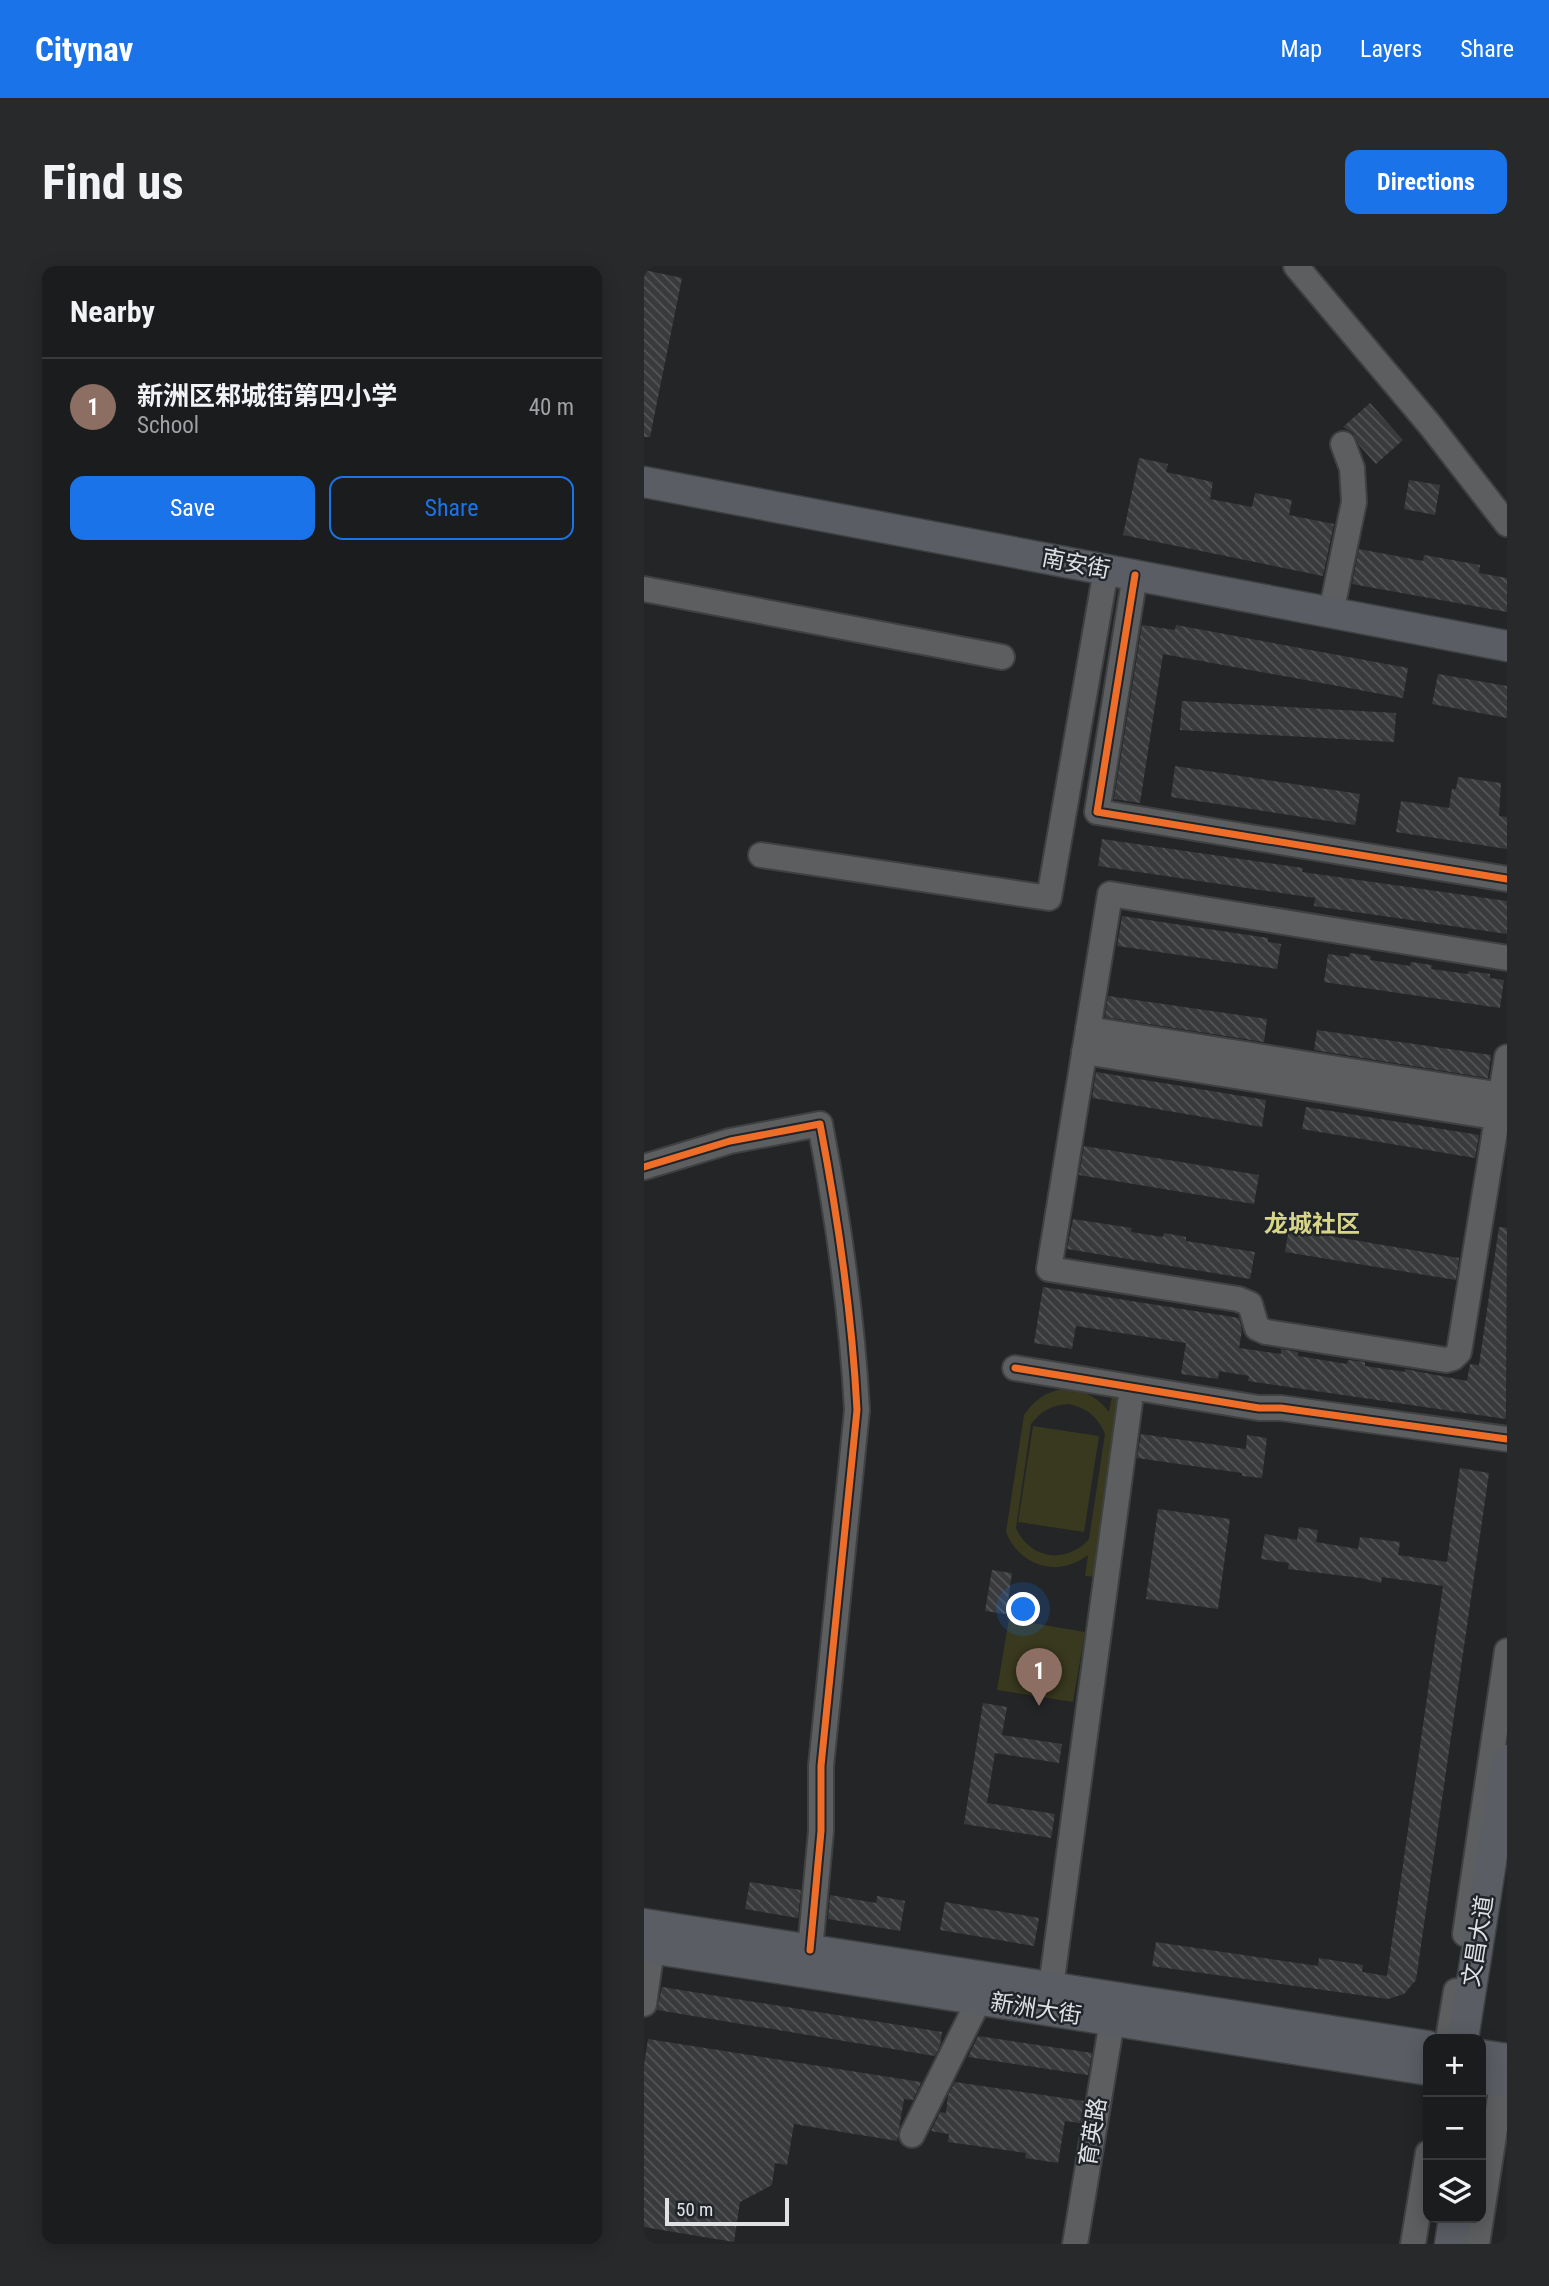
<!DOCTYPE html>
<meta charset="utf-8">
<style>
body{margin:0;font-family:"Roboto Condensed","Noto Sans SC",sans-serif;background:#27292a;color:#f1f3f6}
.controls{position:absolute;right:21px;bottom:21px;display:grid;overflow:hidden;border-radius:14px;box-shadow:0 4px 18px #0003}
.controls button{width:63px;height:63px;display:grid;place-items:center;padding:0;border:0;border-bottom:2px solid #383a3b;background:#1a1c1d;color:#f1f3f6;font:35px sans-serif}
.scale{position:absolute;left:21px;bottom:18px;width:124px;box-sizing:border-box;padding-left:7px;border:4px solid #dfe1e4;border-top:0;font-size:19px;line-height:24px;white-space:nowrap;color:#dfe1e4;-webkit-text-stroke:5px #212429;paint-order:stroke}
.you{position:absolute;left:380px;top:1344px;width:24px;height:24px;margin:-18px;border:5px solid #fff;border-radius:50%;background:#1a73e8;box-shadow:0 0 0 10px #1a73e833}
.badge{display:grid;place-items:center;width:46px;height:46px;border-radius:50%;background:#1a73e8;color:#fff;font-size:23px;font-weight:700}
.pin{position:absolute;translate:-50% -58px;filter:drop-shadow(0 2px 4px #0008)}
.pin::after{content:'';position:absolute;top:37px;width:24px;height:21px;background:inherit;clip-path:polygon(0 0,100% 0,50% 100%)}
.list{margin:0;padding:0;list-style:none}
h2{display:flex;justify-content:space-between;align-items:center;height:91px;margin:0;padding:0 28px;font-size:30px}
h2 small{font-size:23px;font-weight:400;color:#9fa1a4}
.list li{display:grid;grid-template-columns:46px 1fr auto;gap:21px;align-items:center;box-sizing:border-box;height:98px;padding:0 28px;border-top:2px solid #383a3b}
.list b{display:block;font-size:26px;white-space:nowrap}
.list p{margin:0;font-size:23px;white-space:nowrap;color:#9fa1a4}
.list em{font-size:23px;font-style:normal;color:#9fa1a4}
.actions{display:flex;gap:14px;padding:21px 28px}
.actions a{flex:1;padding:16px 0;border:2px solid #1a73e8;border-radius:14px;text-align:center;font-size:24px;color:#1a73e8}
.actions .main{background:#1a73e8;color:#fff}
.icon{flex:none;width:38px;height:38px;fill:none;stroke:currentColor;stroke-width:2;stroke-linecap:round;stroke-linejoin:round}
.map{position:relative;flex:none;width:863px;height:1978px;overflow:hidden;border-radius:14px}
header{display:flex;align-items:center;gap:42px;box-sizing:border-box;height:98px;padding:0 35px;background:#1a73e8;color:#fff}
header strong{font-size:33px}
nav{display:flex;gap:38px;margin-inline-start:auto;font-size:24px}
.intro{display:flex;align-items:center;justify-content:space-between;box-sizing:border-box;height:168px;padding:0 42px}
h1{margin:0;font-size:49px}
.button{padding:18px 32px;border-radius:14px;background:#1a73e8;color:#fff;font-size:24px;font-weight:700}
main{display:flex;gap:42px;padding:0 42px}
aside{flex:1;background:#1a1c1d;border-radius:14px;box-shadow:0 4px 18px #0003}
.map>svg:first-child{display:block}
.pitch{fill:#39391f;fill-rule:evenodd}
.building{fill:url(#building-back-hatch)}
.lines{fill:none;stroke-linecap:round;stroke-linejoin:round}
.minor-casing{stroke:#3f4042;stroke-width:28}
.major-casing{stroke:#3f4042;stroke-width:33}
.minor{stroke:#5d5e60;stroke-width:24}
.major{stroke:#5a5d64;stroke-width:30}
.cycleway-casing{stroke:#212429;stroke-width:11}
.cycleway{stroke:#ee6e29;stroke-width:7}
.labels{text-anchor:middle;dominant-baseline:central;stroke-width:5;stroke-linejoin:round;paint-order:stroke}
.street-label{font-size:23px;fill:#dfe1e4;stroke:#212429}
.neighbourhood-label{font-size:24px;font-weight:bold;fill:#d7d688;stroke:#212429}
</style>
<header>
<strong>Citynav</strong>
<nav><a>Map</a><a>Layers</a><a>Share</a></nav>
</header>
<div class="intro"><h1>Find us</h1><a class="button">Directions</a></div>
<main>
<aside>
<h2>Nearby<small></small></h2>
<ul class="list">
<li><span class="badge" style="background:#8d6e63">1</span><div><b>新洲区邾城街第四小学</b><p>School</p></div><em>40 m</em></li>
</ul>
<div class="actions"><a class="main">Save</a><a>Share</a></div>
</aside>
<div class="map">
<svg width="863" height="1978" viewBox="0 0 863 1978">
<defs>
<pattern id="building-back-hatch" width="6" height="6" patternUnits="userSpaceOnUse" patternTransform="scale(1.75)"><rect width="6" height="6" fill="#393a3c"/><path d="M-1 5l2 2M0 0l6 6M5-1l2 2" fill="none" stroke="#555658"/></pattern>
</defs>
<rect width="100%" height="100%" fill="#232527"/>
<!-- pitch -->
<g class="pitch">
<path d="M419 1123C439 1124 453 1130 465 1146L468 1130 480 1132 454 1311 441 1310 444 1289C414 1312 376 1301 362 1266L380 1149C390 1134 402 1126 419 1123ZM425 1138C443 1142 454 1151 461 1168L445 1273C422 1299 386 1293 372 1262L387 1158C397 1145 408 1139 425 1138Z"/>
<polygon points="389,1160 455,1170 440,1266 374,1256"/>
<polygon points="365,1353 441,1366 429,1436 353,1424"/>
</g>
<!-- building -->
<g class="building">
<polygon points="0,4 38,12 6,171 0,171"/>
<polygon points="726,137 759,174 732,198 715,179 709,167 699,161"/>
<polygon points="495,192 524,198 522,206 569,216 566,233 608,241 611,227 648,234 645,249 690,258 679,310 479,269"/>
<polygon points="765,214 796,219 791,249 760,243"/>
<polygon points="715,283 779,295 780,289 836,299 835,307 863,312 863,346 708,318"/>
<polygon points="498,359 531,364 532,359 764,402 759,432 519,388 496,537 470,533"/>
<polygon points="794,408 863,420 863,452 788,438"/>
<polygon points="538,435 752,447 750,476 536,464"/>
<polygon points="531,500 716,528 711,559 527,531"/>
<polygon points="814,511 857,517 855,550 863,551 863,583 752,566 757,535 805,542 808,523 812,523"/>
<polygon points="458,573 659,602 658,606 863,635 863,668 670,640 671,632 454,600"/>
<polygon points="478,650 624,672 624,676 637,678 633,703 473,680"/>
<polygon points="706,687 727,690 726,694 766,700 767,696 788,699 787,703 824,708 825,705 846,708 846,712 860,714 856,742 680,716 684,688 705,691"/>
<polygon points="464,730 623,753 620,776 461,751"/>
<polygon points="673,764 847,789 844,812 670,784"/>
<polygon points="452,806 622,834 618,861 448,832"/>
<polygon points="662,841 835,869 831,892 658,863"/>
<polygon points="440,880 615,909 610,938 435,909"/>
<polygon points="429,953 488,962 487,966 519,971 520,967 542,971 542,975 611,986 606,1013 423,983"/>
<polygon points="855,961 863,962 862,1153 604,1115 605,1110 575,1105 574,1113 537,1108 542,1077 432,1060 428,1083 390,1077 399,1021 595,1052 598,1064 595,1082 637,1088 637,1083 654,1086 654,1090 703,1098 704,1094 721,1096 721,1100 761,1106 761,1103 823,1115 826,1098 835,1099"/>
<polygon points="645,963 815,992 812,1014 641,986"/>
<polygon points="497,1168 602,1183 603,1169 623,1172 618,1212 598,1210 598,1207 493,1192"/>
<polygon points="816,1202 845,1207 772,1714 760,1728 744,1733 508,1700 512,1676 674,1700 675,1692 719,1699 718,1706 743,1710 799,1320 738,1311 737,1317 717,1312 644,1303 645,1297 617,1293 621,1268 653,1274 655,1261 674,1264 672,1276 714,1283 716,1271 756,1276 754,1289 803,1296"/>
<polygon points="514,1243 586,1253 574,1343 502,1333"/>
<polygon points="348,1304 368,1307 362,1348 341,1345"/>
<polygon points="339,1437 363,1441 358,1469 418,1478 415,1497 351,1487 343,1537 411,1548 407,1572 320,1558"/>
<polygon points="106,1616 157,1624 154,1652 101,1643"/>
<polygon points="186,1629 232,1637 233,1630 261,1635 256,1665 184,1653"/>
<polygon points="301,1636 395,1652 390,1680 296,1664"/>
<polygon points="18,1721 298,1766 296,1780 291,1790 13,1744"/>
<polygon points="334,1770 448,1787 444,1809 324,1791"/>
<polygon points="4,1773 277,1816 276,1819 269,1834 260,1833 253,1875 150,1858 143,1899 131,1897 128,1919 96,1936 90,1976 0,1961 0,1799"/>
<polygon points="311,1816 440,1835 436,1857 421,1855 414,1897 381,1892 382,1887 304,1876 305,1868 287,1865 296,1846 302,1847 304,1829"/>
</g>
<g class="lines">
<defs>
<g id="minor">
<polyline points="652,0 786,159 863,258"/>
<polyline points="491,309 453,546 863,613"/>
<polyline points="0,323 358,391"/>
<polyline points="687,347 710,236 708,202 699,178"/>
<polyline points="117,589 405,632 462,304"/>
<polyline points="863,692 466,628 405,1003 594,1033 606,1038 613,1062 622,1066 802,1094 809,1092 815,1086 863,791"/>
<polyline points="444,763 863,830"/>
<polyline points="440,786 863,853"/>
<path d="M0 901 86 875 176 858C194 952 208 1048 213 1144L177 1500V1565L166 1684"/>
<polyline points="371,1102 615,1142 637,1142 863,1173"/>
<polyline points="821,1668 863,1385"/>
<polyline points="407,1721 486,1136"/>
<polyline points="0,1738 8,1683"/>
<polyline points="804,1773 812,1725"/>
<polyline points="268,1869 335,1734"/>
<polyline points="431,1978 468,1755"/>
<polyline points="769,1978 784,1887"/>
<polyline points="833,1978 861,1799"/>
</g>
<g id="major">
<polyline points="0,216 863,380"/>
<polyline points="0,1658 784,1780"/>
<polyline points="0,1681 784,1804"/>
<polyline points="819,1773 863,1494"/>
<polyline points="837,1789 863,1793"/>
<polyline points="837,1812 863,1817"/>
<polyline points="806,1978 810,1952"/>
</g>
</defs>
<!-- minor casing -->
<use href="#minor" class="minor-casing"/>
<!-- major casing -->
<use href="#major" class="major-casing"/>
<!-- minor -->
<use href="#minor" class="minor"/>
<!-- major -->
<use href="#major" class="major"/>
<defs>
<g id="cycleway">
<polyline points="491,309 453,546 863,613"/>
<path d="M0 901 86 875 176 858C194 952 208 1048 213 1144L177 1500V1565L166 1684"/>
<polyline points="371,1102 615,1142 637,1142 863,1173"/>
</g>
</defs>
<!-- cycleway casing -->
<use href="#cycleway" class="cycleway-casing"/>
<!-- cycleway -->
<use href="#cycleway" class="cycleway"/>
</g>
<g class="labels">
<!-- street labels -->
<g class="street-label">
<text transform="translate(432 298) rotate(11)">南安街</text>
<text transform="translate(834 1675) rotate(-81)">文昌大道</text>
<text transform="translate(392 1743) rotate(9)">新洲大街</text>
<text transform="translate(449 1866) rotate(-81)">育英路</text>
</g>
<!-- neighbourhood labels -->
<g class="neighbourhood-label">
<text x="668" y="958">龙城社区</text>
</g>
</g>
</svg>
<div class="controls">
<button>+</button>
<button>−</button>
<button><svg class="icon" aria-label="layers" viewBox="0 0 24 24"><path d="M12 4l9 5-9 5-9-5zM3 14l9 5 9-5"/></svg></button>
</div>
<div class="scale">50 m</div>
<div class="you"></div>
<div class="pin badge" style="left:395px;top:1440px;background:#8d6e63">1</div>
</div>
</main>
